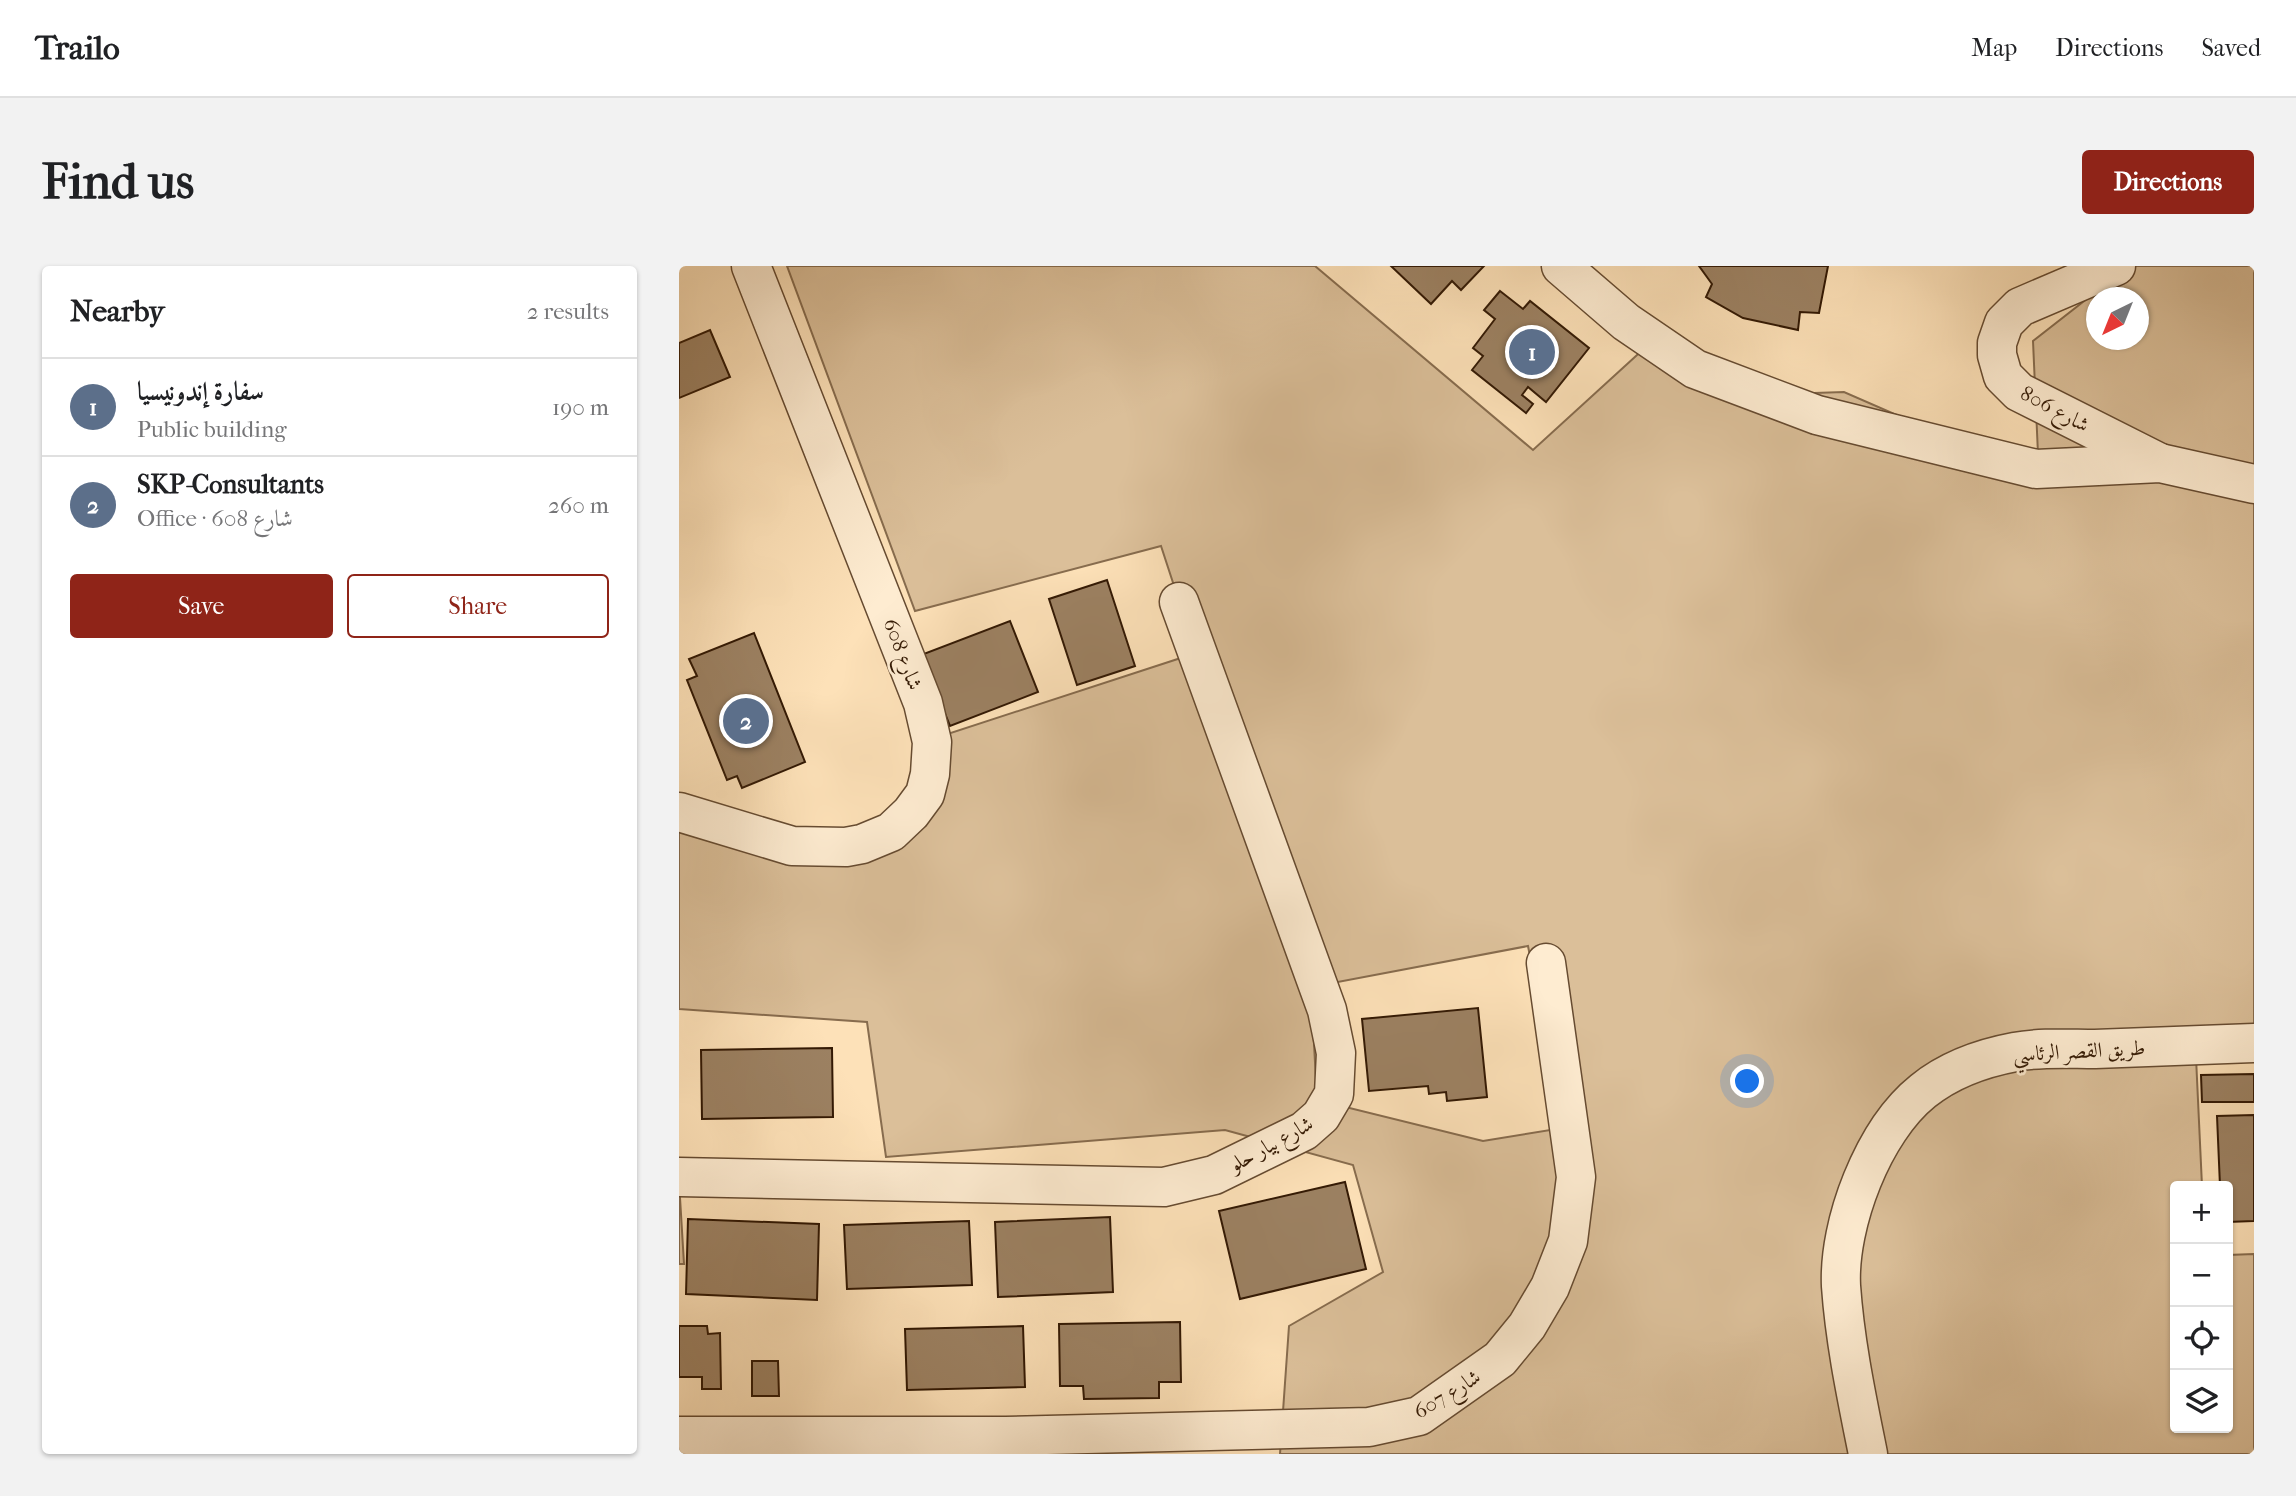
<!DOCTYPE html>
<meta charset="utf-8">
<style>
body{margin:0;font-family:"IM FELL French Canon",Amiri,serif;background:#f2f2f2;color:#202124}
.controls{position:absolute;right:21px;bottom:21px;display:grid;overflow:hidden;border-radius:7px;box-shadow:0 2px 5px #0004}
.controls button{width:63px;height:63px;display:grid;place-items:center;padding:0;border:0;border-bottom:2px solid #e0e0e0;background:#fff;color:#202124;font:35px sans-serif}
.compass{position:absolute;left:1407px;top:21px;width:63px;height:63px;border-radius:50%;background:#fff;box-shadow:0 2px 5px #0004;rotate:223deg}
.you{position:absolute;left:1069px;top:816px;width:24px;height:24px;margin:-18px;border:5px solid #fff;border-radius:50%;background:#1a73e8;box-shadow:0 0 0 10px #1a73e833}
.badge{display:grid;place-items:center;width:46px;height:46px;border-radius:50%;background:#8f2418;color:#fff;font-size:23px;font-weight:700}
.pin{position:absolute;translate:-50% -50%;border:4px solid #fff;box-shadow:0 2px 7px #0006}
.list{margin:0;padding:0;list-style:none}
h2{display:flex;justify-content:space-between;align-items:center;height:91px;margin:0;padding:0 28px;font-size:30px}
h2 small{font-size:23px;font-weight:400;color:#757577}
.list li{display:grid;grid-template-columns:46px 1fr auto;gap:21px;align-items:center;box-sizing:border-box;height:98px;padding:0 28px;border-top:2px solid #e0e0e0}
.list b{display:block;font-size:26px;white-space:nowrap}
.list p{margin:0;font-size:23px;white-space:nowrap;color:#757577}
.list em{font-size:23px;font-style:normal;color:#757577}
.actions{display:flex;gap:14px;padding:21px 28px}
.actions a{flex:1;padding:16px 0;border:2px solid #8f2418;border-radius:7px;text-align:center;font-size:24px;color:#8f2418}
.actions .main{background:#8f2418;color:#fff}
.icon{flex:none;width:38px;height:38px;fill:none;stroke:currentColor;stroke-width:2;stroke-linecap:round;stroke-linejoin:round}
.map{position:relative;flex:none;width:1575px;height:1188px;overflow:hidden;border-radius:7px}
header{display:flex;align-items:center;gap:42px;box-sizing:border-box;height:98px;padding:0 35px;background:#fff;border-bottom:2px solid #e0e0e0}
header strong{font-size:33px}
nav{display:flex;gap:38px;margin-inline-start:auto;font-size:24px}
.intro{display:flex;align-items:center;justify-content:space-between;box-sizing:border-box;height:168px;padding:0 42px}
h1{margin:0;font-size:49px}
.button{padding:18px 32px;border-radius:7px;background:#8f2418;color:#fff;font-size:24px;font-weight:700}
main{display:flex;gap:42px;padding:0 42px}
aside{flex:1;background:#fff;border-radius:7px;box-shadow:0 2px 5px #0004}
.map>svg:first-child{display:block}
.green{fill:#dbbf99;stroke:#876c4e;stroke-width:2;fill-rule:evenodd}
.building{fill:#9c8162;stroke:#331904;stroke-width:2}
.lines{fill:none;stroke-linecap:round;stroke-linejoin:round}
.minor-casing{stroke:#664b31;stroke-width:41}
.minor{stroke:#feecd1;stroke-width:38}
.labels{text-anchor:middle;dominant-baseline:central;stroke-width:5;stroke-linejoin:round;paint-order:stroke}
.street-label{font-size:21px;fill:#331904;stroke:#feecd1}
</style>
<header>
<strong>Trailo</strong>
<nav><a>Map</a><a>Directions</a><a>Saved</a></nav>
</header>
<div class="intro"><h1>Find us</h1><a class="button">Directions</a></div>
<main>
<aside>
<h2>Nearby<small>2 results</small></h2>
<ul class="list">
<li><span class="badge" style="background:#5c6f8a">1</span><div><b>سفارة إندونيسيا</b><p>Public building</p></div><em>190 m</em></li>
<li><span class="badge" style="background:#5c6f8a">2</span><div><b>SKP-Consultants</b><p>Office · شارع 608</p></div><em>260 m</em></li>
</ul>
<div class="actions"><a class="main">Save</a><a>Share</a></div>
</aside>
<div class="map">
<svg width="1575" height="1188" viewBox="0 0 1575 1188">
<rect width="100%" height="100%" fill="#fde1b8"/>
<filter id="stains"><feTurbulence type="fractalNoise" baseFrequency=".00286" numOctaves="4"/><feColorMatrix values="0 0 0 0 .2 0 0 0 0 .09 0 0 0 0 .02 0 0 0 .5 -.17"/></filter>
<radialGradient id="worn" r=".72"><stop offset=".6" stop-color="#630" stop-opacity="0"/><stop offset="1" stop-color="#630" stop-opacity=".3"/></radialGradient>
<!-- green -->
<g class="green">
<path d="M108 0H636L854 184 980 69 1104 128 1165 126 1360 211 1354 75 1450 0H1575V768L1516 770 1523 920H1496V1162H1549V989L1575 988V1188H601L610 1060 704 1006 674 899 546 864 207 891 188 756 0 743V543L146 593 220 552 244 476 517 387 482 280 236 345ZM1418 32H1460V74H1418ZM849 680 884 862 804 875 638 834 632 721Z"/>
<polygon points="0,915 5,998 0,998"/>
</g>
<!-- building -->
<g class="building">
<polygon points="712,0 805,0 782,24 773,15 752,38"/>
<polygon points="1020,0 1149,0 1140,47 1121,46 1119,64 1064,52 1027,31 1033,18"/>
<polygon points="821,25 844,43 851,35 910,82 867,136 849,121 843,129 854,138 847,147 793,104 804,90 794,82 816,53 805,44"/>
<polygon points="31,64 51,111 0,132 0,77"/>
<polygon points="428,314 456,400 398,419 370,333"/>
<polygon points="331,355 359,426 271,460 242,389"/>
<polygon points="75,367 126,496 63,522 58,510 48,514 8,414 18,410 10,393"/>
<polygon points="799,742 808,831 768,835 767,826 750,828 749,820 690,825 683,753"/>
<polygon points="153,782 154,851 23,853 22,784"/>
<polygon points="1575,808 1575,836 1523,836 1522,809"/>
<polygon points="1575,849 1575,955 1549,956 1549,920 1541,920 1538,850"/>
<polygon points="666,916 687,1003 561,1033 540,945"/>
<polygon points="431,951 434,1026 319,1031 316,956"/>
<polygon points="9,953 140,958 138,1034 7,1028"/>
<polygon points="290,955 293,1019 168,1023 165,959"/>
<polygon points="501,1056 502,1116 480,1116 480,1132 405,1133 404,1120 381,1120 380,1058"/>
<polygon points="0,1060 28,1060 29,1068 41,1067 42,1123 23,1123 23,1111 0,1111"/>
<polygon points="344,1060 346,1121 228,1124 226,1063"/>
<polygon points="73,1095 99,1095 100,1130 73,1130"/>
</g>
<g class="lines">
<defs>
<g id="minor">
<polyline points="882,0 947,56 1016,103 1138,149 1357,203 1481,197 1575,218"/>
<polyline points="1437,0 1341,41 1325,57 1318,77 1318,89 1324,110 1340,126 1479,196"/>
<polyline points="0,546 113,580 167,581 183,578 212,566 232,547 246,528 251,508 253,476 244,437 72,0"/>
<polyline points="0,911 485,921 535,909 625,865 642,850 655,828 657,787 648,744 500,336"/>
<polyline points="0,1170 327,1170 690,1161 740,1150 821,1093 848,1060 871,1021 889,975 897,911 867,697"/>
<path d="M1189 1188C1178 1133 1166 1077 1162 1020 1159 958 1194 865 1244 825 1270 804 1304 792 1336 786 1361 781 1390 783 1416 783 1469 781 1522 779 1575 777"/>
</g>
</defs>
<!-- minor casing -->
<use href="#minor" class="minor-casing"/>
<!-- minor -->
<use href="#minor" class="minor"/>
</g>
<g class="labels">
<!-- street labels -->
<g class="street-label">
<text transform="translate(1376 143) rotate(28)">شارع 806</text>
<text transform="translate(224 388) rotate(69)">شارع 608</text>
<text transform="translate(1400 785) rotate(-3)">طريق القصر الرئاسي</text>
<text transform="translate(592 878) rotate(-29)">شارع بيار حلو</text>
<text transform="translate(768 1128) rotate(-32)">شارع 607</text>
</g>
</g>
<rect width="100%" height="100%" filter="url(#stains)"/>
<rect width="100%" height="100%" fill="url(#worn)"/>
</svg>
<div class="controls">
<button>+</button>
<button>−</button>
<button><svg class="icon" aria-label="locate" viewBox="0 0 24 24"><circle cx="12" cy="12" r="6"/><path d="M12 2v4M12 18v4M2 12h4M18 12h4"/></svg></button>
<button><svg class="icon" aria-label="layers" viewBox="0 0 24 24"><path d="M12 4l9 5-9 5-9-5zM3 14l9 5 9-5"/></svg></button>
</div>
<svg class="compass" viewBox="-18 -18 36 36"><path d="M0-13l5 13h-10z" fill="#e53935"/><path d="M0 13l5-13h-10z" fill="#757577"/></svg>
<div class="you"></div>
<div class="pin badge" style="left:853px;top:86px;background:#5c6f8a">1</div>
<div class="pin badge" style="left:67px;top:455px;background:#5c6f8a">2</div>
</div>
</main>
